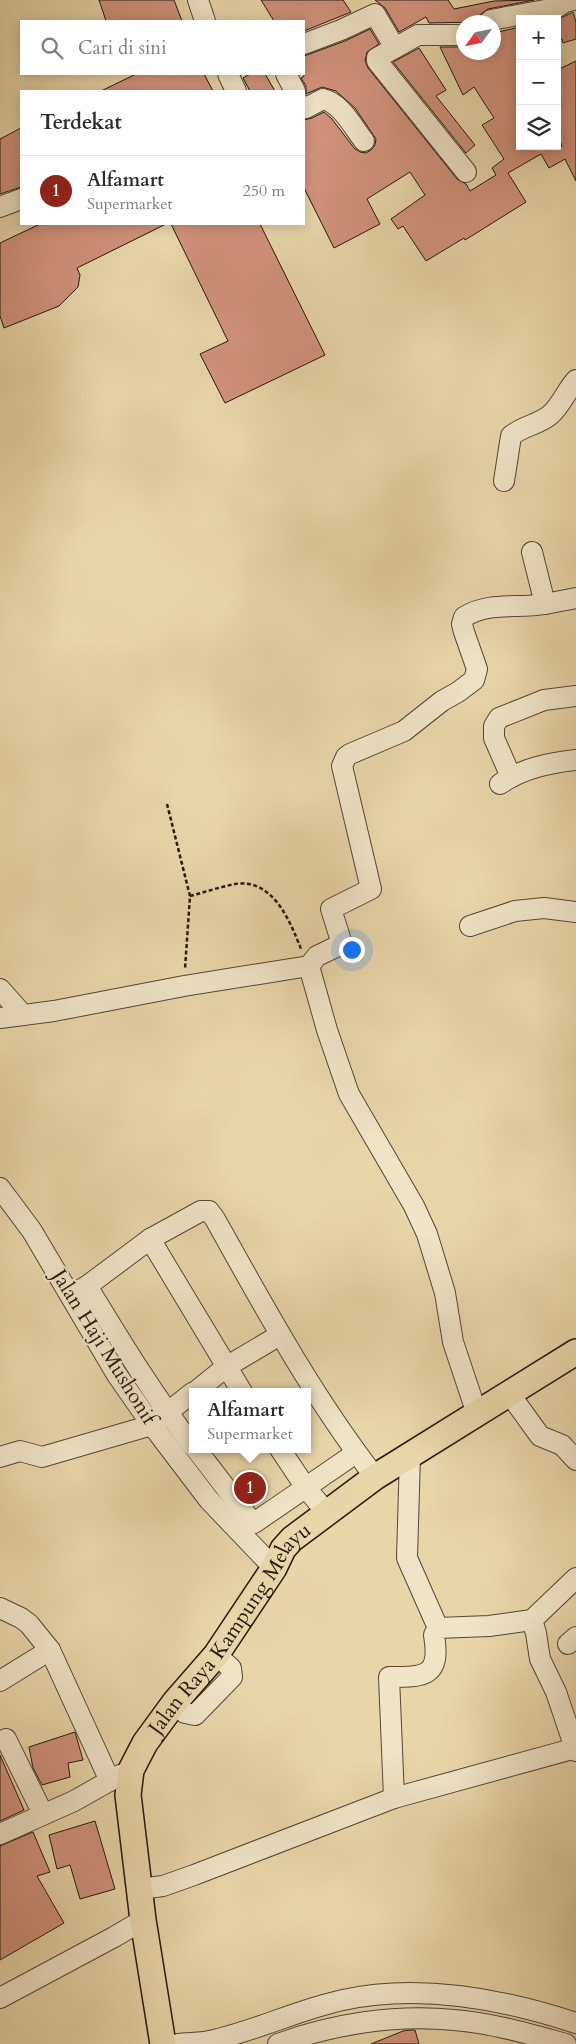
<!DOCTYPE html>
<html lang="id">
<meta charset="utf-8">
<style>
body{margin:0;font-family:Cardo,serif;background:#f7f7f7;color:#2b2b33}
.controls{position:absolute;right:15px;top:15px;display:grid;overflow:hidden;border-radius:0px;box-shadow:0 2px 12px #0003}
.controls button{width:45px;height:45px;display:grid;place-items:center;padding:0;border:0;border-bottom:1px solid #e1e1e2;background:#fff;color:#2b2b33;font:25px sans-serif}
.compass{position:absolute;left:456px;top:15px;width:45px;height:45px;border-radius:50%;background:#fff;box-shadow:0 2px 12px #0003;rotate:237deg}
.you{position:absolute;left:351px;top:949px;width:18px;height:18px;margin:-12px;border:4px solid #fff;border-radius:50%;background:#1a73e8;box-shadow:0 0 0 8px #1a73e833}
.badge{display:grid;place-items:center;width:32px;height:32px;border-radius:50%;background:#8f2418;color:#fff;font-size:16px;font-weight:700}
.pin{position:absolute;translate:-50% -50%;border:2px solid #fff;box-shadow:0 1px 5px #0006}
.popup{position:absolute;left:189px;top:1388px;width:122px;height:65px;box-sizing:border-box;display:grid;place-content:center;border-radius:0px;background:#fff;filter:drop-shadow(0 1px 4px #0005);font-size:16px;white-space:nowrap;color:#7c7c81}
.popup b{font-size:19px;color:#2b2b33}
.popup::after{content:'';position:absolute;left:50%;top:100%;margin-left:-10px;border:10px solid transparent;border-top-color:#fff}
.list{margin:0;padding:0;list-style:none}
h2{display:flex;justify-content:space-between;align-items:center;height:65px;margin:0;padding:0 20px;font-size:21px}
h2 small{font-size:16px;font-weight:400;color:#7c7c81}
.list li{display:grid;grid-template-columns:32px 1fr auto;gap:15px;align-items:center;box-sizing:border-box;height:70px;padding:0 20px;border-top:1px solid #e1e1e2}
.list b{display:block;font-size:19px;white-space:nowrap}
.list p{margin:0;font-size:16px;white-space:nowrap;color:#7c7c81}
.list em{font-size:16px;font-style:normal;color:#7c7c81}
.icon{flex:none;width:28px;height:28px;fill:none;stroke:currentColor;stroke-width:2;stroke-linecap:round;stroke-linejoin:round}
.map{position:relative;flex:none;width:576px;height:2044px;overflow:hidden}
.search{position:absolute;background:#fff;box-shadow:0 2px 12px #0003;left:20px;top:20px;width:285px;height:55px;display:flex;align-items:center;gap:12px;box-sizing:border-box;padding:0 18px;border-radius:0px;color:#7c7c81;font-size:19px}
.panel{position:absolute;background:#fff;box-shadow:0 2px 12px #0003;left:20px;top:90px;width:285px;height:135px;border-radius:0px}
.map>svg:first-child{display:block}
.building{fill:#d1927b;stroke:#22190e}
.lines{fill:none;stroke-linecap:round;stroke-linejoin:round}
.minor-casing{stroke:#534834;stroke-width:22}
.major-casing{stroke:#22190e;stroke-width:28}
.path{stroke:#22190e;stroke-width:2.5;stroke-dasharray:4 2.5;stroke-linecap:butt}
.minor{stroke:#efe4c6;stroke-width:20}
.major{stroke:#e7d6a8;stroke-width:25}
.labels{text-anchor:middle;dominant-baseline:central;stroke-width:4;stroke-linejoin:round;paint-order:stroke}
.street-label{font-size:21px;fill:#22190e;stroke:#efe4c6}
</style>
<div class="map">
<svg width="576" height="2044" viewBox="0 0 576 2044">
<rect width="100%" height="100%" fill="#e7d6a8"/>
<filter id="stains"><feTurbulence type="fractalNoise" baseFrequency=".004" numOctaves="4"/><feColorMatrix values="0 0 0 0 .2 0 0 0 0 .09 0 0 0 0 .02 0 0 0 .5 -.17"/></filter>
<radialGradient id="worn" r=".72"><stop offset=".6" stop-color="#630" stop-opacity="0"/><stop offset="1" stop-color="#630" stop-opacity=".3"/></radialGradient>
<!-- building -->
<g class="building">
<polygon points="99,0 174,0 182,21 106,21"/>
<polygon points="261,0 343,0 351,12 304,31 304,21 274,21"/>
<polygon points="375,0 448,0 454,9 494,1 534,0 488,9 481,14 477,22 429,23 426,17 399,32 385,8"/>
<polygon points="573,12 576,22 576,39 563,43 562,39 557,40 557,20"/>
<polygon points="520,27 520,146 562,146 557,131 557,70 576,61 576,181 565,159 549,168 541,154 508,173 526,202 478,232 465,240 464,238 426,261 403,226 398,229 391,219 425,195 410,172 367,199 380,224 334,248 304,188 304,120 312,118 324,112 332,119 354,148 360,152 366,153 371,150 375,145 376,139 355,108 336,91 322,87 306,94 306,86 301,78 304,76 304,56 345,41 370,29 379,44 367,52 365,61 368,68 457,179 466,184 470,191 496,175 492,168 504,159 482,125 494,118 474,87 463,95 440,47 464,47 464,52 494,52 494,33"/>
<polygon points="419,48 446,90 436,96 475,145 466,153 393,62"/>
<polygon points="136,74 204,74 213,91 101,91"/>
<polygon points="250,74 265,74 275,91 250,91 243,78"/>
<polygon points="21,128 21,187 0,194 0,139"/>
<polygon points="40,224 166,224 77,268 80,275 78,287 59,306 4,328 0,316 0,243"/>
<polygon points="171,224 260,224 325,355 225,403 200,354 228,341"/>
<polygon points="75,1732 83,1760 68,1763 70,1777 42,1785 33,1768 29,1747"/>
<polygon points="0,1755 24,1810 0,1821"/>
<polygon points="95,1821 115,1889 80,1899 70,1865 57,1869 49,1835"/>
<polygon points="33,1832 50,1872 37,1876 64,1923 0,1960 0,1846"/>
<polygon points="410,2030 415,2030 419,2044 371,2044 403,2031"/>
</g>
<g class="lines">
<defs>
<g id="minor">
<polyline points="198,0 205,21"/>
<polyline points="489,22 491,20 556,8 565,2 573,0"/>
<polyline points="464,35 418,35 377,58 377,61 466,172"/>
<polyline points="304,44 341,30 375,14 395,48"/>
<polyline points="228,74 236,91"/>
<polyline points="286,74 295,91"/>
<path d="M304 106 306 108 323 99C341 103 353 127 364 141"/>
<polyline points="0,207 21,199"/>
<path d="M504 481 511 436C522 426 538 425 550 415 561 406 566 391 576 380"/>
<polyline points="532,552 545,604 576,598"/>
<polyline points="511,777 494,738 494,726 499,718 544,700 576,696"/>
<path d="M500 784C523 768 549 763 576 760"/>
<polyline points="470,926 515,911 544,908 576,912"/>
<polyline points="309,966 327,1030 349,1094 414,1206 427,1234 445,1293 453,1342 477,1414"/>
<polyline points="0,989 23,1015"/>
<path d="M0 1018 54 1011 184 986 309 966 317 956 342 944 331 909 371 889 342 766 346 757 350 754 404 731 442 701 458 692 474 680 477 669 464 632 462 624 464 617C490 601 518 609 545 604"/>
<polyline points="0,1188 32,1231 117,1375 152,1425 209,1500 274,1568"/>
<polyline points="150,1239 242,1392"/>
<path d="M87 1286C120 1340 153 1395 192 1445"/>
<path d="M71 1295 87 1286 150 1239 201 1211H209L215 1219C264 1307 313 1397 375 1477"/>
<polyline points="195,1392 226,1367 280,1335"/>
<polyline points="509,1393 540,1436 562,1445 576,1460"/>
<polyline points="196,1449 252,1522 254,1523 356,1453"/>
<polyline points="280,1449 306,1488 327,1513"/>
<polyline points="410,1455 407,1558 438,1628"/>
<polyline points="0,1457 20,1451 42,1457 152,1425 192,1393"/>
<polyline points="0,1608 21,1618 29,1624 50,1650 110,1781"/>
<polyline points="532,1620 536,1633 540,1659 556,1692 576,1751"/>
<polyline points="568,1644 576,1637"/>
<polyline points="0,1681 50,1650"/>
<polyline points="175,1702 185,1713 195,1715 232,1677 231,1668 216,1655"/>
<polyline points="6,1739 43,1814"/>
<path d="M394 1798 389 1677C425 1677 441 1677 434 1635L438 1628 489 1626 532 1620 576 1578"/>
<polyline points="0,1834 74,1801 120,1775"/>
<polyline points="140,1889 163,1886 194,1875 394,1798 576,1748"/>
<polyline points="0,1998 114,1937 143,1920"/>
<path d="M178 2044C187 2043 196 2043 204 2042 252 2033 296 2010 343 2000 420 1983 503 1999 576 2023"/>
<path d="M278 2044C333 2024 395 2014 454 2020 492 2023 529 2034 566 2044"/>
</g>
<g id="major">
<path id="s1" d="M163 2044 143 1920 128 1795 131 1770 145 1743 175 1702 216 1655 274 1568 283 1549 292 1539 375 1477 576 1352"/>
</g>
</defs>
<!-- minor casing -->
<use href="#minor" class="minor-casing"/>
<!-- major casing -->
<use href="#major" class="major-casing"/>
<!-- path -->
<g class="path">
<polyline points="167,804 190,896 185,969"/>
<path d="M190 896C205 892 220 887 235 884 273 878 290 921 301 949"/>
</g>
<!-- minor -->
<use href="#minor" class="minor"/>
<!-- major -->
<use href="#major" class="major"/>
</g>
<g class="labels">
<!-- street labels -->
<g class="street-label">
<text transform="translate(104 1347) rotate(58)">Jalan Haji Mushonif</text>
<text stroke="none"><textPath href="#s1" startOffset="450">Jalan Raya Kampung Melayu</textPath></text>
</g>
</g>
<rect width="100%" height="100%" filter="url(#stains)"/>
<rect width="100%" height="100%" fill="url(#worn)"/>
</svg>
<div class="controls">
<button>+</button>
<button>−</button>
<button><svg class="icon" aria-label="layers" viewBox="0 0 24 24"><path d="M12 4l9 5-9 5-9-5zM3 14l9 5 9-5"/></svg></button>
</div>
<svg class="compass" viewBox="-18 -18 36 36"><path d="M0-13l5 13h-10z" fill="#e53935"/><path d="M0 13l5-13h-10z" fill="#7c7c81"/></svg>
<div class="you"></div>
<div class="pin badge" style="left:250px;top:1488px">1</div>
<div class="popup"><b>Alfamart</b>Supermarket</div>
<div class="search"><svg class="icon" aria-label="search" viewBox="0 0 24 24"><circle cx="10" cy="10" r="6"/><path d="M15 15l6 6"/></svg>Cari di sini</div>
<section class="panel">
<h2>Terdekat<small></small></h2>
<ul class="list">
<li><span class="badge">1</span><div><b>Alfamart</b><p>Supermarket</p></div><em>250 m</em></li>
</ul>
</section>
</div>
